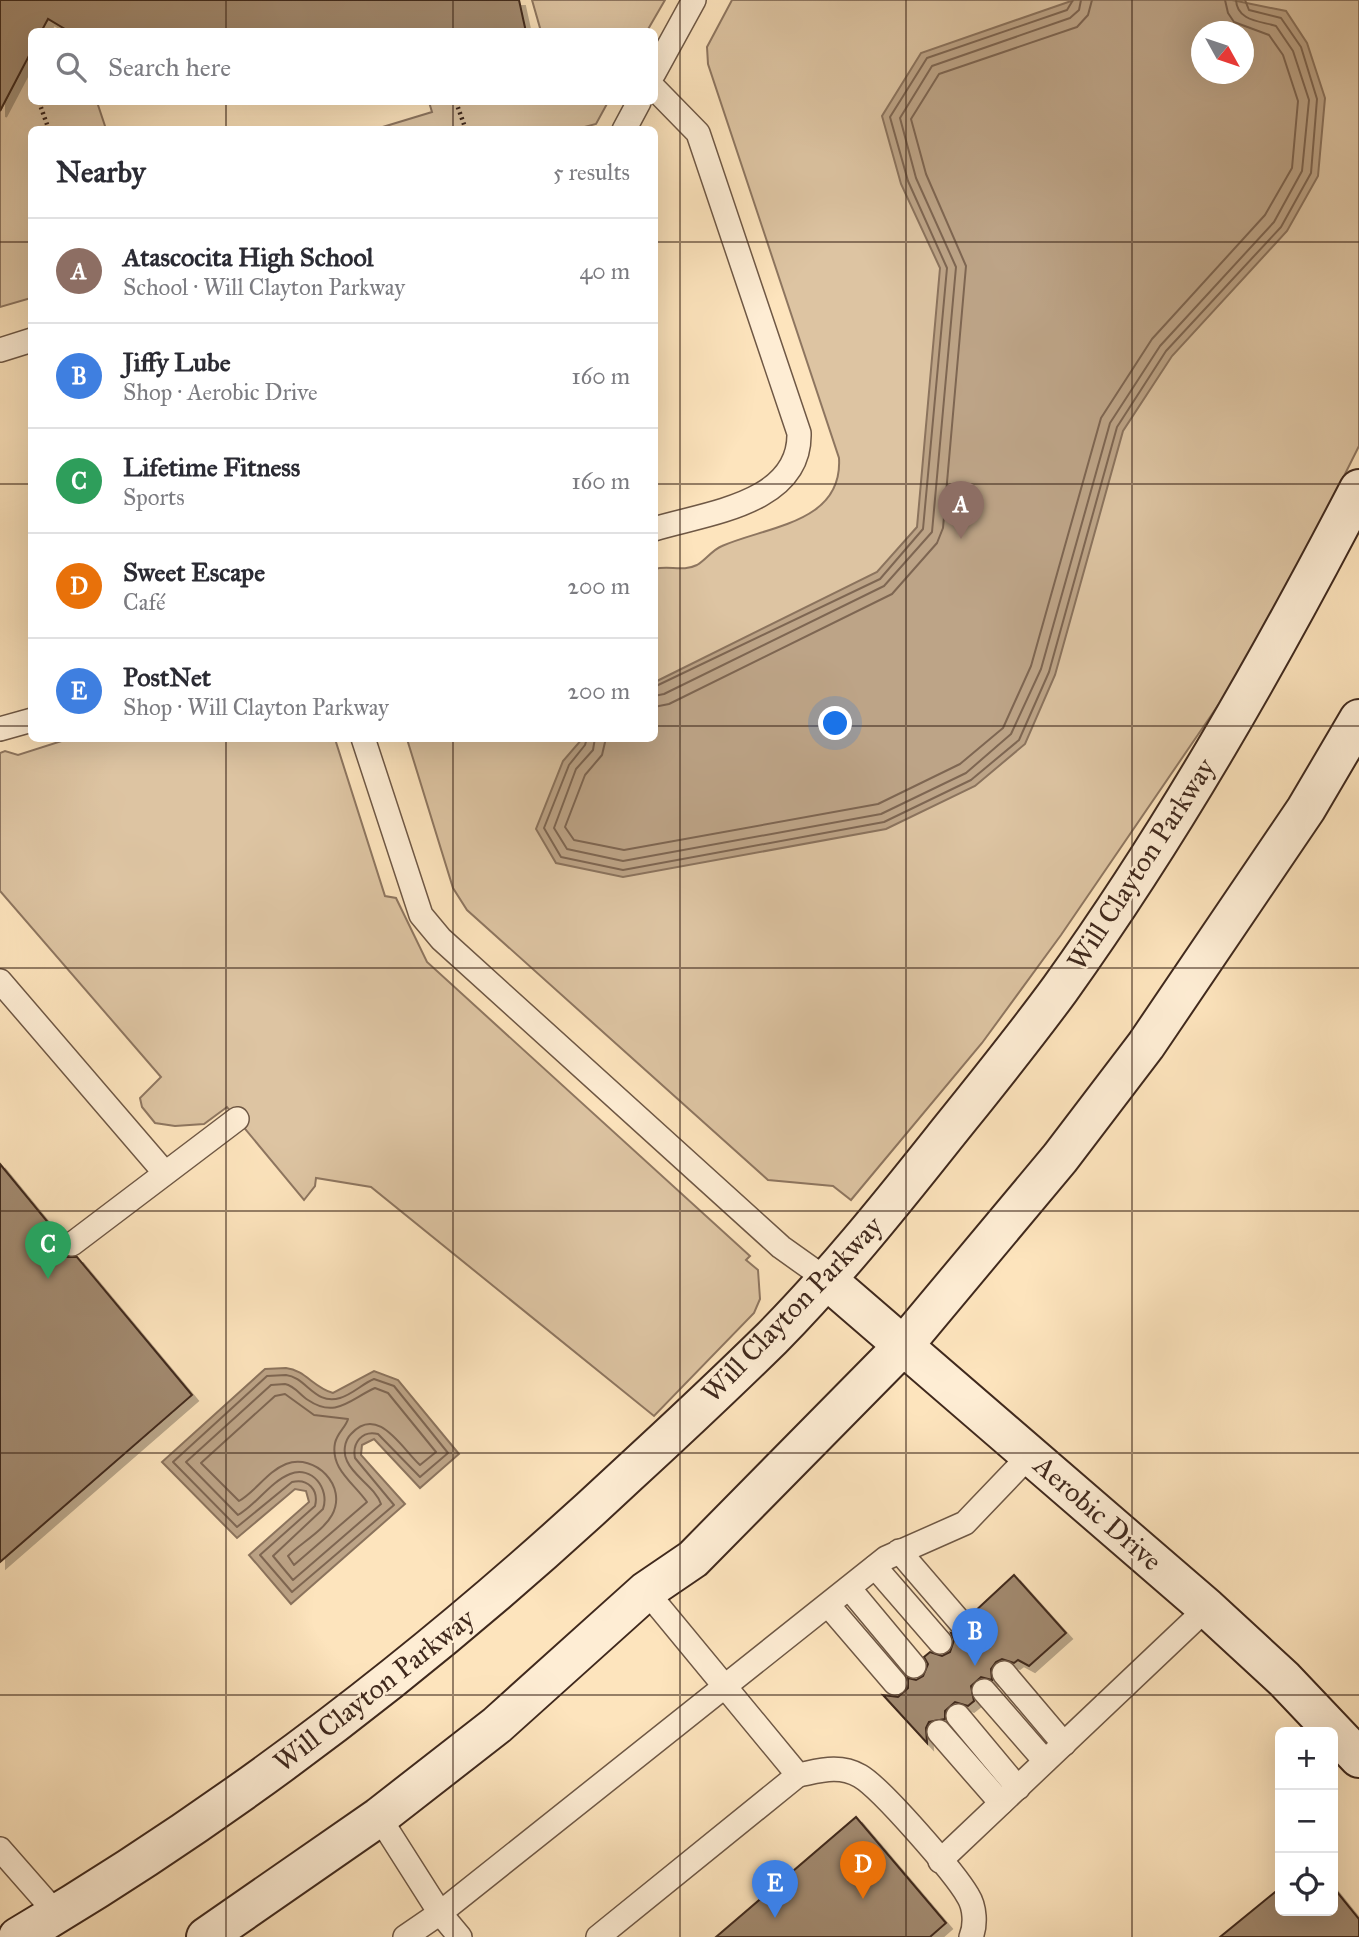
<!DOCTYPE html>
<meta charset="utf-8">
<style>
body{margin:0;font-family:"IM FELL Great Primer",serif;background:#f2f2f3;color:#2b2b33}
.controls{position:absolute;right:21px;bottom:21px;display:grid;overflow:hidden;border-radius:10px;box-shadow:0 7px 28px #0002}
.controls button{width:63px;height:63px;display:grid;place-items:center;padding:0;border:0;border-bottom:2px solid #e1e1e2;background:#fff;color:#2b2b33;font:35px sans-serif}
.compass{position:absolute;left:1191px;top:21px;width:63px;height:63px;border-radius:50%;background:#fff;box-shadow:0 7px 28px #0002;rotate:130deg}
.you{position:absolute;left:836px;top:724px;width:24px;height:24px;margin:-18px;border:5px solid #fff;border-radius:50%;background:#1a73e8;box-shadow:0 0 0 10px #1a73e833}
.badge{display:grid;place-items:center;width:46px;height:46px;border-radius:50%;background:#8f2418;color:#fff;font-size:23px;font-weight:700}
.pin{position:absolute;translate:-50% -58px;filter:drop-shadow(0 2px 4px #0008)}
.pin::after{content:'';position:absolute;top:37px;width:24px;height:21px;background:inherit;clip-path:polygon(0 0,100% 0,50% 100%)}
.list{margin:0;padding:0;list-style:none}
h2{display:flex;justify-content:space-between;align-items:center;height:91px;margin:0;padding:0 28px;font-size:30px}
h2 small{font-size:23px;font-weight:400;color:#7c7c81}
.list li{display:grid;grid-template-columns:46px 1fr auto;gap:21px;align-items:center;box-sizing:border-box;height:105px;padding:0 28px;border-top:2px solid #e1e1e2}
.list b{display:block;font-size:26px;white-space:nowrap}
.list p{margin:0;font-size:23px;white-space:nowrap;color:#7c7c81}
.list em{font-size:23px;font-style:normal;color:#7c7c81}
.icon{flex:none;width:38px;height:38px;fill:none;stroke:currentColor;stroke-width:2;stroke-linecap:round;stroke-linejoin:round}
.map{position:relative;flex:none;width:1359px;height:1937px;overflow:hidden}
.search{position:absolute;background:#fff;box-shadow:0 7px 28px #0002;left:28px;top:28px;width:630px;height:77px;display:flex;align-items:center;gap:18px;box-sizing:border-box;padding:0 24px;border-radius:10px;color:#7c7c81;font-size:26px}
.panel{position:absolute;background:#fff;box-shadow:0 7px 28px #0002;left:28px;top:126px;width:630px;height:616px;border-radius:10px}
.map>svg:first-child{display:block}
.green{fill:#ddc4a2;stroke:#8e7660;stroke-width:2;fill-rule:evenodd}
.water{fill:#bda487;stroke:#8b735d;stroke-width:2;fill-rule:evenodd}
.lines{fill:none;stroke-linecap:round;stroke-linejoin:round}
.shore{stroke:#7e6652;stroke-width:2}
.building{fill:#a28a70;stroke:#40291d;stroke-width:2;filter:url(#shadow)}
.lane-casing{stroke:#6f5845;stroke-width:26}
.secondary-casing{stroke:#40291d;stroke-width:42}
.path{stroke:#40291d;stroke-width:4.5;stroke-dasharray:2 3.5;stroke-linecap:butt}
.lane{stroke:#feedd4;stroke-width:23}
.secondary{stroke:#feedd4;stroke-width:38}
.grid{fill:none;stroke:#40291d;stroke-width:2;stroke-opacity:0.55}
.labels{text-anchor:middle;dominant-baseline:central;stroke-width:5;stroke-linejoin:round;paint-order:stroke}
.street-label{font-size:28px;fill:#40291d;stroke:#feedd4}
</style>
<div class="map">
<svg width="1359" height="1937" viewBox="0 0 1359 1937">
<defs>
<filter id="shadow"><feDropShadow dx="6" dy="6" stdDeviation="0" flood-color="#0004"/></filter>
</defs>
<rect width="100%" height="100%" fill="#fde4bd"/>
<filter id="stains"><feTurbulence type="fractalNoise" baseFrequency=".00286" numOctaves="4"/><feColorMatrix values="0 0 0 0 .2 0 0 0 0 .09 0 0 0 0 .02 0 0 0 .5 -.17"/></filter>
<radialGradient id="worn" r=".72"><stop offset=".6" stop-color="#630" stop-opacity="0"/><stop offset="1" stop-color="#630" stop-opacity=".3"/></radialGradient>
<!-- green -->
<g class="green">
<polygon points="532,0 665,0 647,31 538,32 540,28"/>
<path d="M732 0H1359V446L1260 644 1061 935 982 1043 851 1200 833 1186 768 1180 467 910 453 888 407 739 654 738 655 569C668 565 683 572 697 565 706 560 712 550 722 546 768 526 843 523 839 458L708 64 707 47ZM1202 32H1244V74H1202Z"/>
<polygon points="31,50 32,102 97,102 106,129 32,130 31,298 0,307 0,111"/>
<polygon points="429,102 608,102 596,124 577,129 376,129 432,112"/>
<polygon points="71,738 335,739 385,896 396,898 427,962 750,1256 746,1260 758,1270 760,1299 754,1313 654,1416 371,1187 316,1178 315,1186 304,1200 227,1107 204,1124 175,1126 155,1123 142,1107 140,1098 161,1077 0,891 0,753 5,751 18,755"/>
</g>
<!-- water -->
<g class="water">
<path d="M1074 0H1232L1286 11 1307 43 1325 98 1318 176 1287 231 1172 356 1123 431 1055 675 1025 744 975 786 886 829 623 877 556 863 536 829 563 761 582 739 654 738 655 682 877 572 917 527 940 268 901 184 882 116 921 53ZM1202 32H1244V74H1202Z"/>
<path d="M286 1368C305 1370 314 1388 333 1393L374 1371 398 1380 459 1454 420 1488 374 1439 362 1445 361 1455 405 1504 291 1604 249 1555 309 1502 306 1491 295 1489 237 1538 162 1462 265 1369Z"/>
</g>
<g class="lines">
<!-- shore -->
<g class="shore">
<polyline points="654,687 880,579 923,529 947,268 908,181 890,117 927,58 1067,10 1073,0"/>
<polyline points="654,696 664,694 884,586 932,532 956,267 916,178 900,118 932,66 1070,18 1079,10 1081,0"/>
<polyline points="654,707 669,704 892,594 937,543 943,528 966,266 926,174 911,119 939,74 1077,27 1088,15 1092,0"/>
<polyline points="587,738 585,745 569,765 544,828 561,857 623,870 884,822 971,780 1019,740 1049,672 1117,427 1166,351 1281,227 1311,173 1317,99 1301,47 1281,18 1249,10 1245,0"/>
<path d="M595 738 593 750 576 769 554 828 567 849 623 861 881 814 966 773 1011 734 1041 669 1110 423 1160 346 1274 222 1302 171 1309 100 1293 51 1276 26C1260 21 1237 21 1236 0"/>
<polyline points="606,738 602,755 585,775 565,827 574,840 624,850 878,804 960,764 1003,728 1031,666 1101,418 1152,339 1265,215 1292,168 1298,101 1283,55 1269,35 1234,22 1228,13 1225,0"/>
<path d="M286 1375C306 1377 315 1406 340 1398 353 1394 362 1384 374 1379L394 1386 448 1453 420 1477 378 1434C362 1430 352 1443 355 1458L394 1505 292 1592 260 1555 315 1506C319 1490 308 1478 292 1482L237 1527 173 1462 267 1376Z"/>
<path d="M285 1384C295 1386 300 1395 308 1400 336 1419 350 1399 375 1388L388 1393 436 1452 420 1465C402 1449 378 1404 351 1434 344 1441 343 1453 347 1461 354 1477 375 1487 381 1504L293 1580 273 1556 323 1509C330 1489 312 1465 290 1474 270 1482 256 1505 238 1515L186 1462 271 1385Z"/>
<path d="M285 1394 314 1415 348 1419C346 1427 337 1433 335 1443 330 1469 354 1483 367 1502L294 1565 288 1556C301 1543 323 1531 332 1515 348 1486 315 1453 286 1464 268 1471 255 1492 239 1501L201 1463 275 1396Z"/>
</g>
</g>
<!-- building -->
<g class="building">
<polygon points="0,0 519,0 526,32 70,32 48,19 41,32 32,32 32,50 0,111"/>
<polygon points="0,1164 60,1237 58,1245 61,1253 67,1257 77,1257 192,1395 0,1562"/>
<polygon points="1014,1575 1066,1633 1029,1666 1018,1660 1014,1663 1002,1659 996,1662 991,1669 992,1680 981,1677 971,1686 974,1701 968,1706 955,1702 945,1711 945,1719 929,1722 926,1728 927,1743 883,1695 898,1697 908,1688 908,1678 916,1680 923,1676 928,1664 924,1657 930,1652 942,1656 950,1652 954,1640 951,1633 963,1637 971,1633 975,1621 972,1614"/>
<polygon points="856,1817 946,1923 930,1937 716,1937"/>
<polygon points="1333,1887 1359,1919 1359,1937 1220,1937 1280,1888 1280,1911 1333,1911"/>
</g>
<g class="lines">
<defs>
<g id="lane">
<polyline points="654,73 694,0"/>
<path d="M654 88 698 133 799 433C801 504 706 513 654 529"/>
<polyline points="624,130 639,102"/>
<polyline points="0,350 32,340"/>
<polyline points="0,729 32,720"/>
<polyline points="363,738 421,915 441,939 781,1247 826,1279"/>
<polyline points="0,981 165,1173"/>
<polyline points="72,1244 237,1119"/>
<polyline points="899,1551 961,1623"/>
<polyline points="875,1567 940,1642"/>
<polyline points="849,1588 914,1666"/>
<path d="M646 1591 798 1775C819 1771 839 1764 860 1776 881 1788 955 1873 968 1896 975 1907 976 1925 971 1937"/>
<polyline points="828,1605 895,1683"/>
<polyline points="1004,1673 1064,1744"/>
<polyline points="984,1691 1045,1761"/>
<polyline points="958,1716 1018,1788"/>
<polyline points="939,1732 1001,1803"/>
<polyline points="379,1817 440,1913 460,1937"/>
<polyline points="0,1849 57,1914"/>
<polyline points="940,1861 1207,1608"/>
<polyline points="405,1937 440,1913 886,1558 965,1523 1031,1454"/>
<polyline points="598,1937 798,1775"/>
</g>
<g id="secondary">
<polyline points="826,1279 1207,1608 1284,1679 1359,1758"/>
<path d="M18 1937C239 1807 439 1651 626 1476 675 1431 724 1385 772 1338 833 1276 888 1208 942 1140 982 1090 1022 1041 1060 989 1173 831 1269 662 1359 489"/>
<polyline points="206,1937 379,1817 497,1725 646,1591 693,1559 903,1346 1060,1158 1146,1045 1306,809 1359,719"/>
</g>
</defs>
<!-- lane casing -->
<use href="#lane" class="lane-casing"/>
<!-- secondary casing -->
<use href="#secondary" class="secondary-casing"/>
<!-- path -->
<g class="path">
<polyline points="64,32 65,29"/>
<polyline points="39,102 49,130"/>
<polyline points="456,102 466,130"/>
</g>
<!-- lane -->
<use href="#lane" class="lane"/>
<!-- secondary -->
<use href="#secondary" class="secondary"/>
</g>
<!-- grid -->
<path class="grid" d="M226 0V32M453 0V32M680 0V1937M906 0V1937M1132 0V1937M226 102V130M453 102V130M0 242H32M654 242H1359M0 484H32M654 484H1359M0 726H32M654 726H1359M226 738V1937M453 738V1937M0 968H1359M0 1211H1359M0 1453H1359M0 1695H1359"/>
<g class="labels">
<!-- street labels -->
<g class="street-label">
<text transform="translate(1141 864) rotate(-57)">Will Clayton Parkway</text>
<text transform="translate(792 1309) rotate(-46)">Will Clayton Parkway</text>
<text transform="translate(1098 1513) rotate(41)">Aerobic Drive</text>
<text transform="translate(374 1690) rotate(-38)">Will Clayton Parkway</text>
</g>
</g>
<rect width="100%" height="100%" filter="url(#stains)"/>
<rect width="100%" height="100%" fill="url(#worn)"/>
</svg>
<div class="controls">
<button>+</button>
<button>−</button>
<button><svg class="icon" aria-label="locate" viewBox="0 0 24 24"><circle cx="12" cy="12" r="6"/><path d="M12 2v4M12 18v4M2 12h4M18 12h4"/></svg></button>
</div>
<svg class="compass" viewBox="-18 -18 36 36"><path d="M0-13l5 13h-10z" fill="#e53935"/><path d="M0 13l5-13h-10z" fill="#7c7c81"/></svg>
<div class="you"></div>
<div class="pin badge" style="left:961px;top:539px;background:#8d6e63">A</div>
<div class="pin badge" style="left:975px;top:1666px;background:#3f7fe0">B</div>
<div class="pin badge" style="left:48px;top:1279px;background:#2e9e5b">C</div>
<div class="pin badge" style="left:863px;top:1899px;background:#e8710a">D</div>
<div class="pin badge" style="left:775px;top:1918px;background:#3f7fe0">E</div>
<div class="search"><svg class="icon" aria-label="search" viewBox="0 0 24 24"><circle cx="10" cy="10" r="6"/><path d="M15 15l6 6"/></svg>Search here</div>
<section class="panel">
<h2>Nearby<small>5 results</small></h2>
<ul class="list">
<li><span class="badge" style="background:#8d6e63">A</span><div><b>Atascocita High School</b><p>School · Will Clayton Parkway</p></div><em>40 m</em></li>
<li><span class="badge" style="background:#3f7fe0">B</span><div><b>Jiffy Lube</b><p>Shop · Aerobic Drive</p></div><em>160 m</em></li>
<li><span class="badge" style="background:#2e9e5b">C</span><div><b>Lifetime Fitness</b><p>Sports</p></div><em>160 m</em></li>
<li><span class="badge" style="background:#e8710a">D</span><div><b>Sweet Escape</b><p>Café</p></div><em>200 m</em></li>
<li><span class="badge" style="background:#3f7fe0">E</span><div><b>PostNet</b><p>Shop · Will Clayton Parkway</p></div><em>200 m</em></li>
</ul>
</section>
</div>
